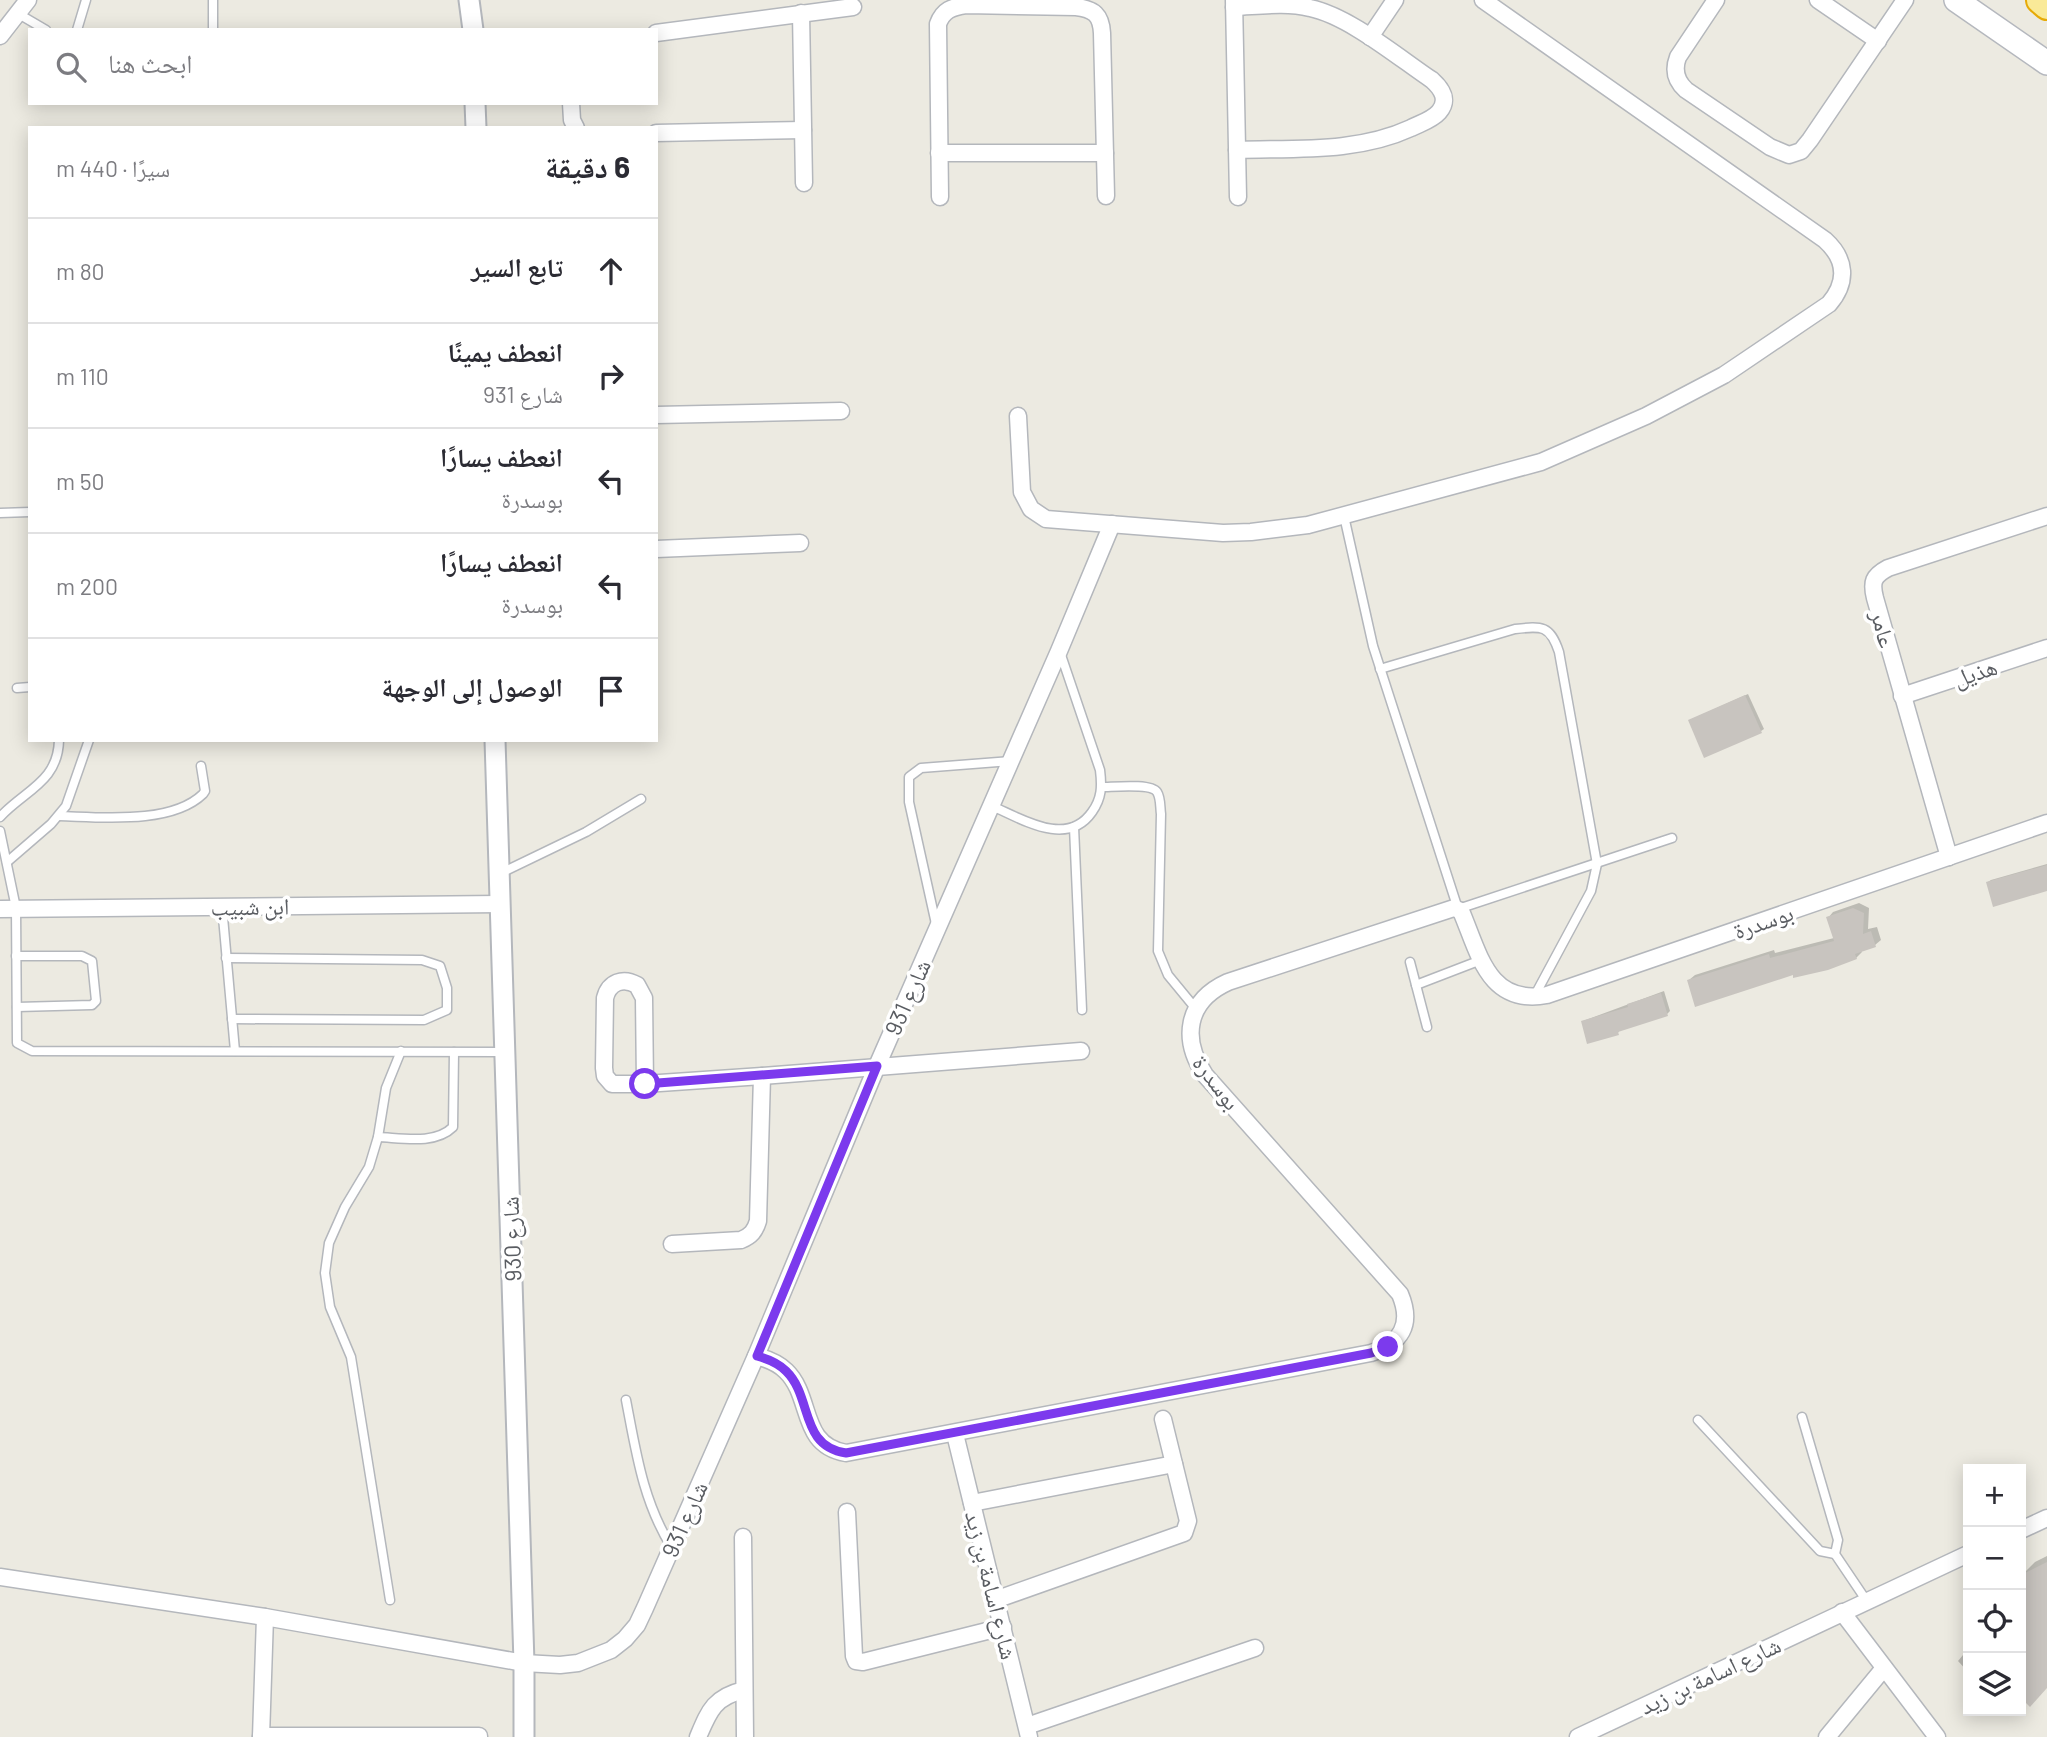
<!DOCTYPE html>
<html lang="ar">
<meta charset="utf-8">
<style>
body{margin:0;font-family:Barlow,"Noto Naskh Arabic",sans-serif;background:#f7f7f7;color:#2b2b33;direction:rtl}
.controls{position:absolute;right:21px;bottom:21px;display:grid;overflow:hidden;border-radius:0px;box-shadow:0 4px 18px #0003}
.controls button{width:63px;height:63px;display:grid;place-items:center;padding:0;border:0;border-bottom:2px solid #e1e1e2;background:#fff;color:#2b2b33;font:35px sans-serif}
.stop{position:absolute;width:21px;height:21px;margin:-16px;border:5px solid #7c3aed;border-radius:50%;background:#fff}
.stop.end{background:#7c3aed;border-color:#fff;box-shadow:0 2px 7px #0008}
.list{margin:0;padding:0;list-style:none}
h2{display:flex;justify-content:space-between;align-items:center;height:91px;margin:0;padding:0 28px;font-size:30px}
h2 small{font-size:23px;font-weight:400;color:#7c7c81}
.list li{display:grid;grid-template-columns:46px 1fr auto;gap:21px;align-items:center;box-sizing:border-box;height:105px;padding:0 28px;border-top:2px solid #e1e1e2}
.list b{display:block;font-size:26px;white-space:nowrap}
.list p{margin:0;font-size:23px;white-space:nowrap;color:#7c7c81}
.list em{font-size:23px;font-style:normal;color:#7c7c81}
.icon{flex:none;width:38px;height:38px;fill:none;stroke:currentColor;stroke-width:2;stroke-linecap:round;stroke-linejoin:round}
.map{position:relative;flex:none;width:2047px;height:1737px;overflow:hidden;direction:ltr}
.search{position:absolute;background:#fff;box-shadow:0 4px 18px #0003;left:28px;top:28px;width:630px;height:77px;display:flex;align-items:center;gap:18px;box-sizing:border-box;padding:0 24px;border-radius:0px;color:#7c7c81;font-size:26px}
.panel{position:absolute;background:#fff;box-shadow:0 4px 18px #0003;left:28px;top:126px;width:630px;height:616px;border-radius:0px;direction:rtl}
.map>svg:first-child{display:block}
.shadow{fill:#0003}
.building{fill:#c8c4bf}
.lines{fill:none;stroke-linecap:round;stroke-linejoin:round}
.service-casing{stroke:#b4b7bc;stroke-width:11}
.minor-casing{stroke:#b4b7bc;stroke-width:19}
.tertiary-casing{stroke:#b4b7bc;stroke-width:23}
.secondary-casing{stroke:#b5b8be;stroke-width:26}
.trunk-casing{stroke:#e6aa07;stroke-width:30}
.service{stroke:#fff;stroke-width:8}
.minor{stroke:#fff;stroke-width:16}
.tertiary{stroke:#fff;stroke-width:19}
.secondary{stroke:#fff;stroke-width:23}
.trunk{stroke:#faea98;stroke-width:26}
.route{stroke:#7c3aed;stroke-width:9}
.labels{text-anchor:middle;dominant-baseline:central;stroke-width:7;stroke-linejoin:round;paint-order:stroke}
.street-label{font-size:23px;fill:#5a5d62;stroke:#fff}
</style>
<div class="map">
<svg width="2047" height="1737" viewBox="0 0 2047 1737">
<rect width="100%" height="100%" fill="#eceae1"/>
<!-- shadow -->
<g class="shadow">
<polygon points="1748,694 1764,729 1761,731 1690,720"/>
<polygon points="2047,864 2047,886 1988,882 1991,880"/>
<polygon points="1859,903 1869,908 1868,929 1877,927 1881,940 1875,945 1861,950 1862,952 1856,958 1794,973 1689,980 1695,975 1774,950 1775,953 1834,938 1828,918 1833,912"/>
<polygon points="1664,991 1670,1011 1667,1014 1620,1029 1618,1033 1583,1021"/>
<polygon points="2047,1556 2047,1687 2030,1704 2021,1695 2021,1576 2035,1562"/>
<polygon points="1968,1649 1968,1672 1958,1661"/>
</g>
<!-- building -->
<g class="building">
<polygon points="1745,695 1762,733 1704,758 1688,720"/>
<polygon points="2047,865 2047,891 1993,907 1986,882"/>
<polygon points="1853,908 1864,913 1863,934 1871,931 1876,947 1855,954 1857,959 1828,970 1793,978 1793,975 1695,1007 1687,980 1769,954 1770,958 1834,941 1826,917"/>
<polygon points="1661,993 1668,1016 1618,1032 1619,1035 1587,1044 1581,1021 1628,1007 1627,1004"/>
<polygon points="2047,1562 2047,1688 2030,1707 2021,1698 2021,1575"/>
</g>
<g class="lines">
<defs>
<g id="service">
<polyline points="213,0 213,30"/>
<polyline points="17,13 46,30"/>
<polyline points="77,30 86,0"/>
<polyline points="0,513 30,512"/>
<polyline points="1344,516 1373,646 1458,909 1672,838"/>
<path d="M1380 669 1515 629C1542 626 1550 625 1559 652L1597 864 1591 891 1535 995"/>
<polyline points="17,688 30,687"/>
<path d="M1102 787C1113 787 1151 783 1157 792 1161 798 1160 808 1161 814L1158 951 1168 975 1196 1009"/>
<path d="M992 806C1022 819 1067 848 1092 812 1102 798 1102 786 1100 770L1060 652"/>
<path d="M59 816C100 817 171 825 203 794L205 791 201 766"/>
<path d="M0 817C25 790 58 782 59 740"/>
<polyline points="1074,827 1082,1010"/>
<polyline points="0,831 16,908 17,1043 32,1051 505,1052"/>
<polyline points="7,862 51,824 66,806 89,740"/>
<polyline points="501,873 586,832 641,799"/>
<polyline points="222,906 235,1051"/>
<polyline points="936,924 909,802 909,777 921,768 1011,761"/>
<polyline points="16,956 82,956 92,961 96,1001 92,1005 17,1007"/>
<polyline points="226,958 422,960 440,966 447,988 447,1010 424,1020 232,1019"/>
<polyline points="1410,962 1427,1027"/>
<polyline points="1416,985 1481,960"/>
<path d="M378 1137C402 1138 435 1145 453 1127L454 1052"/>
<path d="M626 1400C636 1452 643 1502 672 1548"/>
<polyline points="1802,1417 1838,1540 1835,1554 1866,1600"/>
<polyline points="1698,1420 1820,1551 1835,1554"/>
<polyline points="390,1600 351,1357 330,1307 325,1273 329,1243 345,1207 369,1167 378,1137 386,1088 401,1051"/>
</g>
<g id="minor">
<polyline points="1234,0 1238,197"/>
<path d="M1716 0 1678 57C1673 70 1676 81 1686 90L1770 147 1789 155 1801 151 1810 140 1905 0"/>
<polyline points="1818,0 1878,41"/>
<path d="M1234 7C1259 6 1286 2 1310 8 1349 16 1399 58 1432 80 1442 89 1449 100 1439 112 1432 120 1421 123 1411 128 1357 153 1295 148 1237 150"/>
<polyline points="801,13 804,183"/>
<polyline points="656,33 853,7"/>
<polyline points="0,36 28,0"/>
<polyline points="1370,37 1395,0"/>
<polyline points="571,103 572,120 576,128"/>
<polyline points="656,133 803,130"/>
<polyline points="939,153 1105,153"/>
<path d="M940 197 938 24C943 10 952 7 966 5L1076 7C1094 9 1101 15 1102 33L1106 196"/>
<polyline points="656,415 841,411"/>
<path d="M1018 416 1022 492 1031 509 1046 519 1223 533 1251 532 1308 525 1541 462 1646 416 1724 375 1829 304C1848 282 1846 259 1825 240L1483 0"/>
<polyline points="656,549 800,543"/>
<polyline points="1902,696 2047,648"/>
<path d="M1949 857 1875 598C1871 582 1873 576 1888 568L2047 516"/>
<polyline points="0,909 500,904"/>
<path d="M645 1084 644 998 637 985C623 977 609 982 605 998L604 1068 605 1076 612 1084H645L762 1076 1081 1051"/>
<path d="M672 1244 741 1240C751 1236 755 1231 758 1221L762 1076"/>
<path d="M756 1356C768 1359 778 1363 786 1371 813 1397 799 1445 846 1453L1371 1353C1401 1343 1413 1325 1400 1294L1205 1075C1181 1039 1186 1001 1228 982L1454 908 1461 911C1479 953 1488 1006 1547 995L2047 823"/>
<polyline points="955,1434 1029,1737"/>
<polyline points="972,1503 1174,1464"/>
<polyline points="847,1512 854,1656 856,1661 863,1662 1003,1627"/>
<polyline points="2021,1530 2047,1518"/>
<polyline points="743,1537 745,1737"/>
<polyline points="0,1577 265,1617 524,1663 560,1665 578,1663 611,1650 625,1639 637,1625 645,1608 756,1356 877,1066 1059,651 1112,524"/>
<polyline points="995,1600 1184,1533 1188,1521 1163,1419"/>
<polyline points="1842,1612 1937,1737"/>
<polyline points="1027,1726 1255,1648"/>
<polyline points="261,1736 479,1736"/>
<polyline points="261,1737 265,1617"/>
<path d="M698 1737C709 1711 714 1697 744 1690"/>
<polyline points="1578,1737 1968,1554"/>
<polyline points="1827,1737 1884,1668"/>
</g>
<g id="tertiary">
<polyline points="469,0 473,30"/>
<polyline points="475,103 476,128"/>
<polyline points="495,740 524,1663 524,1737"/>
</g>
<polyline id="secondary" points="1956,0 2047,63"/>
<polyline id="trunk" points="2040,0 2047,6"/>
</defs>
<!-- service casing -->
<use href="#service" class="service-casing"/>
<!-- minor casing -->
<use href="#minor" class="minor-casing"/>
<!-- tertiary casing -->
<use href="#tertiary" class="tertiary-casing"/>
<!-- secondary casing -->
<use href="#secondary" class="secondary-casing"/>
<!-- trunk casing -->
<use href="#trunk" class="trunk-casing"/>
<!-- service -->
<use href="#service" class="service"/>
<!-- minor -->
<use href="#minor" class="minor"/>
<!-- tertiary -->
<use href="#tertiary" class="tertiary"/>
<!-- secondary -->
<use href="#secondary" class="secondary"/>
<!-- trunk -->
<use href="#trunk" class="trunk"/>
</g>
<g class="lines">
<!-- route -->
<path class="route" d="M645 1084 877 1066 757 1356C768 1359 778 1363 786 1371 813 1397 799 1446 846 1453L1371 1353 1388 1347"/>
</g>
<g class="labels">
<!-- street labels -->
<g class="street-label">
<text transform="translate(1884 629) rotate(75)">عامر</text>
<text transform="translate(1975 672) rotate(-18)">هذيل</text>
<text transform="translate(250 906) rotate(-1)">ابن شبيب</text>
<text transform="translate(1763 921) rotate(-19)">بوسدرة</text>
<text transform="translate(907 997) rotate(-66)">شارع 931</text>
<text transform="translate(1217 1082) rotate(53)">بوسدرة</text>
<text transform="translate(511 1239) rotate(-92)">شارع 930</text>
<text transform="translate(684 1519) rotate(-66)">شارع 931</text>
<text transform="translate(992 1585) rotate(76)">شارع اسامة بن زيد</text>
<text transform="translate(1710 1675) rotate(-25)">شارع اسامة بن زيد</text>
</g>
</g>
</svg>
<div class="controls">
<button>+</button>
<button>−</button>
<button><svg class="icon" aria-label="locate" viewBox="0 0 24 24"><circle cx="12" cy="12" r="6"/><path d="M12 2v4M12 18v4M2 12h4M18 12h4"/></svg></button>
<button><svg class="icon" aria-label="layers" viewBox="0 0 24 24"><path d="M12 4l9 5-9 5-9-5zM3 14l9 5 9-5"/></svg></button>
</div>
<div class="stop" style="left:645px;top:1084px"></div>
<div class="stop end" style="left:1388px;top:1347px"></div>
<div class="search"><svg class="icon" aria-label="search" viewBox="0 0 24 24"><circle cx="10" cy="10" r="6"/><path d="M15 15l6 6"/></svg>ابحث هنا</div>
<section class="panel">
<h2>6 دقيقة<small>سيرًا · 440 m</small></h2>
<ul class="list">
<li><svg class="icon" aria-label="ahead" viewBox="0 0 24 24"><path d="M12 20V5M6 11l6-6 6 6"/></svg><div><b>تابع السير</b></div><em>80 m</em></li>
<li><svg class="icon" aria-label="right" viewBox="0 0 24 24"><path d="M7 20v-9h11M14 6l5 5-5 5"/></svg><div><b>انعطف يمينًا</b><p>شارع 931</p></div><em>110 m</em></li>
<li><svg class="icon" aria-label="left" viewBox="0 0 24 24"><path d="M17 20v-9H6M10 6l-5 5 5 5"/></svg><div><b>انعطف يسارًا</b><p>بوسدرة</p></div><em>50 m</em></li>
<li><svg class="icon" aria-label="left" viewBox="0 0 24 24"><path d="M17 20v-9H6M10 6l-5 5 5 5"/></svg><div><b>انعطف يسارًا</b><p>بوسدرة</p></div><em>200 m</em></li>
<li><svg class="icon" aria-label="arrive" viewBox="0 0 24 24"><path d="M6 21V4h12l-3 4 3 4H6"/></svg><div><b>الوصول إلى الوجهة</b></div></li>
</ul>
</section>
</div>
